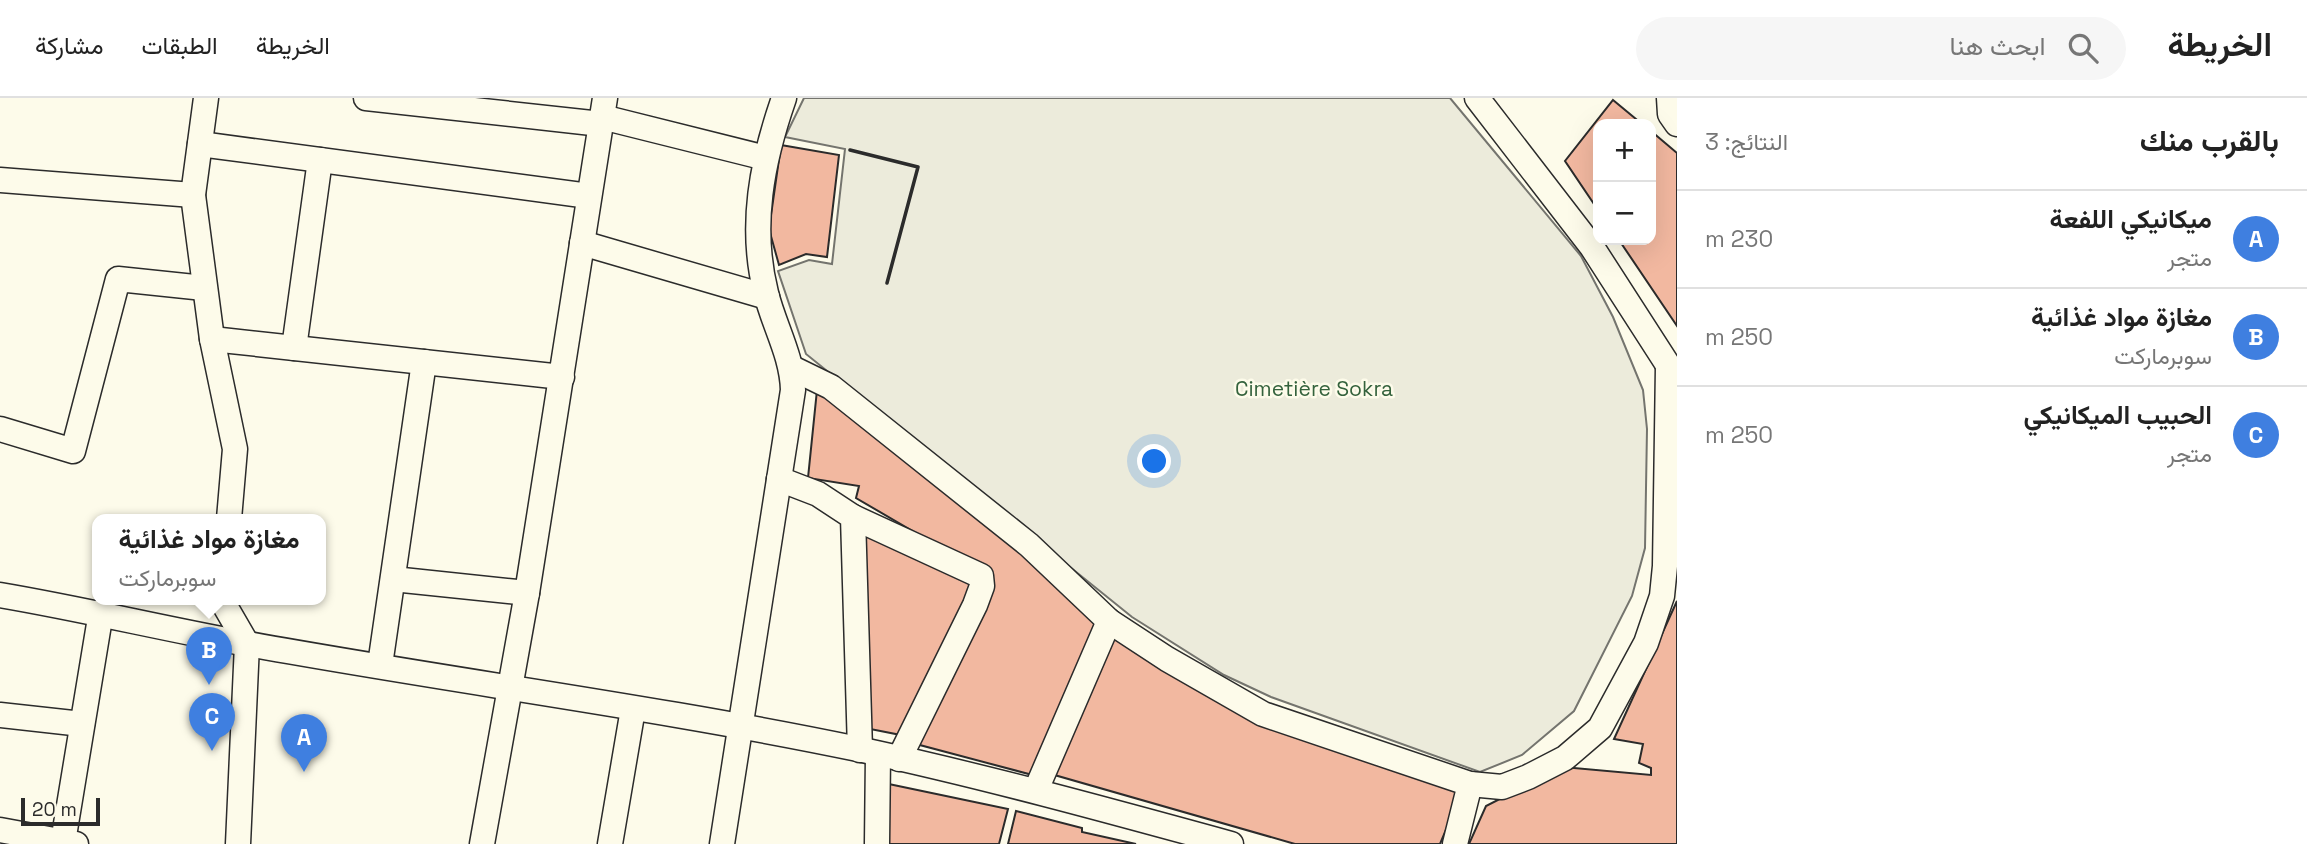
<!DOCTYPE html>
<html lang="ar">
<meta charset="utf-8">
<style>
body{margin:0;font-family:"Space Grotesk",Vazirmatn,sans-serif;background:#f6f6f6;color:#222;direction:rtl}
.controls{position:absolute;right:21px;top:21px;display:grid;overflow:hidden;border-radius:14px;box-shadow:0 7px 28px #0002}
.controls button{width:63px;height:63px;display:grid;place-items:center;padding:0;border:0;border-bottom:2px solid #e0e0e0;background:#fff;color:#222;font:35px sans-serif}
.scale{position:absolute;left:21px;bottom:18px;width:79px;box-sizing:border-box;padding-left:7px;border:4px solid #2b2b2b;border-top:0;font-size:19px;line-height:24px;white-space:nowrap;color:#2b2b2b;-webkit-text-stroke:5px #fdfbea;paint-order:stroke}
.you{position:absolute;left:1155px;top:364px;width:24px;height:24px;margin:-18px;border:5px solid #fff;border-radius:50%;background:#1a73e8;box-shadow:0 0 0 10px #1a73e833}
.badge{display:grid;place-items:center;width:46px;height:46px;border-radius:50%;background:#0b8043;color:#fff;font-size:23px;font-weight:700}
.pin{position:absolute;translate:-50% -58px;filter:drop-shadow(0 2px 4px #0008)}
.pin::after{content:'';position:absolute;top:37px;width:24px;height:21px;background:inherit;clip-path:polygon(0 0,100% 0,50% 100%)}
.popup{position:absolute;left:92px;top:416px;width:234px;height:91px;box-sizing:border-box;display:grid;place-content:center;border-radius:14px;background:#fff;filter:drop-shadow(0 2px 5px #0005);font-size:23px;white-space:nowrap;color:#767676}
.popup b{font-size:26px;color:#222}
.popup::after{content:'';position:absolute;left:50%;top:100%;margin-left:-14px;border:14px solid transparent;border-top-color:#fff}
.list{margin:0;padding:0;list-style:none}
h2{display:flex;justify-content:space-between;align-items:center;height:91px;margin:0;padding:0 28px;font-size:30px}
h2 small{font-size:23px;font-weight:400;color:#767676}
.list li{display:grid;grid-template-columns:46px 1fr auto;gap:21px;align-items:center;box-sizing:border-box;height:98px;padding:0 28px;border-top:2px solid #e0e0e0}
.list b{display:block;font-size:26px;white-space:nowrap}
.list p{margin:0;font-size:23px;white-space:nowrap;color:#767676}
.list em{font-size:23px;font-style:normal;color:#767676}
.icon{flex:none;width:38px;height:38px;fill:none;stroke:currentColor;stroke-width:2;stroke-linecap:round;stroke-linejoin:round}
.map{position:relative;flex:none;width:1677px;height:746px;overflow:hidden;direction:ltr}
header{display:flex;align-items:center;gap:42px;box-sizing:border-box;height:98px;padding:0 35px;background:#fff;border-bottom:2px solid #e0e0e0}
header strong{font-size:33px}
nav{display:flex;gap:38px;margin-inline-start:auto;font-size:24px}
.search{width:490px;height:63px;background:#f6f6f6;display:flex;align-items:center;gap:18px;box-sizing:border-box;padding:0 24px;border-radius:38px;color:#767676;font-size:26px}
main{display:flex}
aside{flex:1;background:#fff}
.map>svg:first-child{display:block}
.green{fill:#ecebdb;stroke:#74746e;stroke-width:2}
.building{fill:#f2b8a0;stroke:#2b2b2b;stroke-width:2}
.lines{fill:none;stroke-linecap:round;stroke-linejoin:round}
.minor-casing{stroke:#2b2b2b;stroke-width:27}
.minor{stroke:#fdfbea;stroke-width:24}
.wall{stroke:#2b2b2b;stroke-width:3.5}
.labels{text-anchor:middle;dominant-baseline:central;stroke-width:5;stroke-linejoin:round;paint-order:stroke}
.park-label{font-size:21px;fill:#34623c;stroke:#fdfbea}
</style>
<header>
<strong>الخريطة</strong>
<div class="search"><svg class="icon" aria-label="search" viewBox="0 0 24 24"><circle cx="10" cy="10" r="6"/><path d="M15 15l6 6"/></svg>ابحث هنا</div>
<nav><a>الخريطة</a><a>الطبقات</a><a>مشاركة</a></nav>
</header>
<main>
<aside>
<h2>بالقرب منك<small>النتائج: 3</small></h2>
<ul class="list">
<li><span class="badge" style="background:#3f7fe0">A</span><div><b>ميكانيكي اللفعة</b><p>متجر</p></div><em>230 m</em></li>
<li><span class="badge" style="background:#3f7fe0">B</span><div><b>مغازة مواد غذائية</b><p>سوبرماركت</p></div><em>250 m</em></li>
<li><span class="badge" style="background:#3f7fe0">C</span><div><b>الحبيب الميكانيكي</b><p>متجر</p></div><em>250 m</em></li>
</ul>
</aside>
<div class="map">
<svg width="1677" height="746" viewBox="0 0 1677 746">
<rect width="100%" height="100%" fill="#fdfbea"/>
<!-- green -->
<polygon class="green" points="804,0 1450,0 1581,158 1613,219 1643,292 1647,331 1645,450 1632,498 1574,613 1522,657 1480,674 1271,599 1224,577 1132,519 806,256 778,173 809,162 832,166 845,51 785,39"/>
<!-- building -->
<g class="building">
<polygon points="1613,2 1642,26 1598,26 1598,112 1565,63"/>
<polygon points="1651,33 1677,55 1677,228 1619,142 1651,142"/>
<polygon points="781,47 839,57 827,159 806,156 779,167 769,131"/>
<polygon points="817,292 1102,518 1040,679 916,646 991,479 856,400 859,388 808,380"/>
<polygon points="867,429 973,488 906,638 865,630 862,443"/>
<polygon points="1677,503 1677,746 1469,746 1486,708 1563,669 1651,677 1651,670 1639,665 1643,646 1614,641"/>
<polygon points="1111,533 1265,621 1464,689 1440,746 1295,746 1051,676"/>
<polygon points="884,685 1008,711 999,746 884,746"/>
<polygon points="1016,713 1082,730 1082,734 1136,746 1008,746"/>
</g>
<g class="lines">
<defs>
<g id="minor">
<polyline points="206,0 193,97 212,241 235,351 229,421"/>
<polyline points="366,0 601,26"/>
<polyline points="1477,0 1592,149 1677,281"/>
<polyline points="1669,0 1670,16 1677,26"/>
<polyline points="602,19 766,60"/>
<polyline points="200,46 589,98"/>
<polyline points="0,82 193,97"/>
<polyline points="582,145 767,199"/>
<polyline points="212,241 562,279"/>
<polyline points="294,250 320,62"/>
<polyline points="792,270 831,289 1029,447 1109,523 1167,561 1263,616 1470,686 1502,689 1528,679 1565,660 1600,630 1646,545 1662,498 1665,468 1668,268"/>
<polyline points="0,331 73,353 118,181 204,190"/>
<polyline points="779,381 818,396 853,419 860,652"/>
<polyline points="853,419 981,478 982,488 975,507 899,661"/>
<polyline points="393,481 527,495"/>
<path d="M0 497C83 511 165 531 248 546 451 583 656 609 858 651 983 678 1107 712 1231 746"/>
<polyline points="221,501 247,546 238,746"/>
<polyline points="380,567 424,264"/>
<polyline points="0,617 82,626"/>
<polyline points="1036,692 1109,523"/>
<polyline points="0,732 76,746"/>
<polyline points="63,744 101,514"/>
<polyline points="482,746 527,495 605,0"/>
<polyline points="610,746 633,611"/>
<path d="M722 746 793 292C792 257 774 228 766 195 749 128 762 63 784 0"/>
<polyline points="877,746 878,656"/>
<polyline points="1455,746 1470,686"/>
</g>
</defs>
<!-- minor casing -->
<use href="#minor" class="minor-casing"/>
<!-- minor -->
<use href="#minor" class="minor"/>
<!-- wall -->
<polyline class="wall" points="850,52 918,69 887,185"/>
</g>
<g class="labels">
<!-- park labels -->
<g class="park-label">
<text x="1314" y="290">Cimetière Sokra</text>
</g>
</g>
</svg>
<div class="controls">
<button>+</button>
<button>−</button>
</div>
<div class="scale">20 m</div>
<div class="you"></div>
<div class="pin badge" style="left:304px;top:674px;background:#3f7fe0">A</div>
<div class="pin badge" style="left:209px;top:587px;background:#3f7fe0">B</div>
<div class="popup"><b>مغازة مواد غذائية</b>سوبرماركت</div>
<div class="pin badge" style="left:212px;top:653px;background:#3f7fe0">C</div>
</div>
</main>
